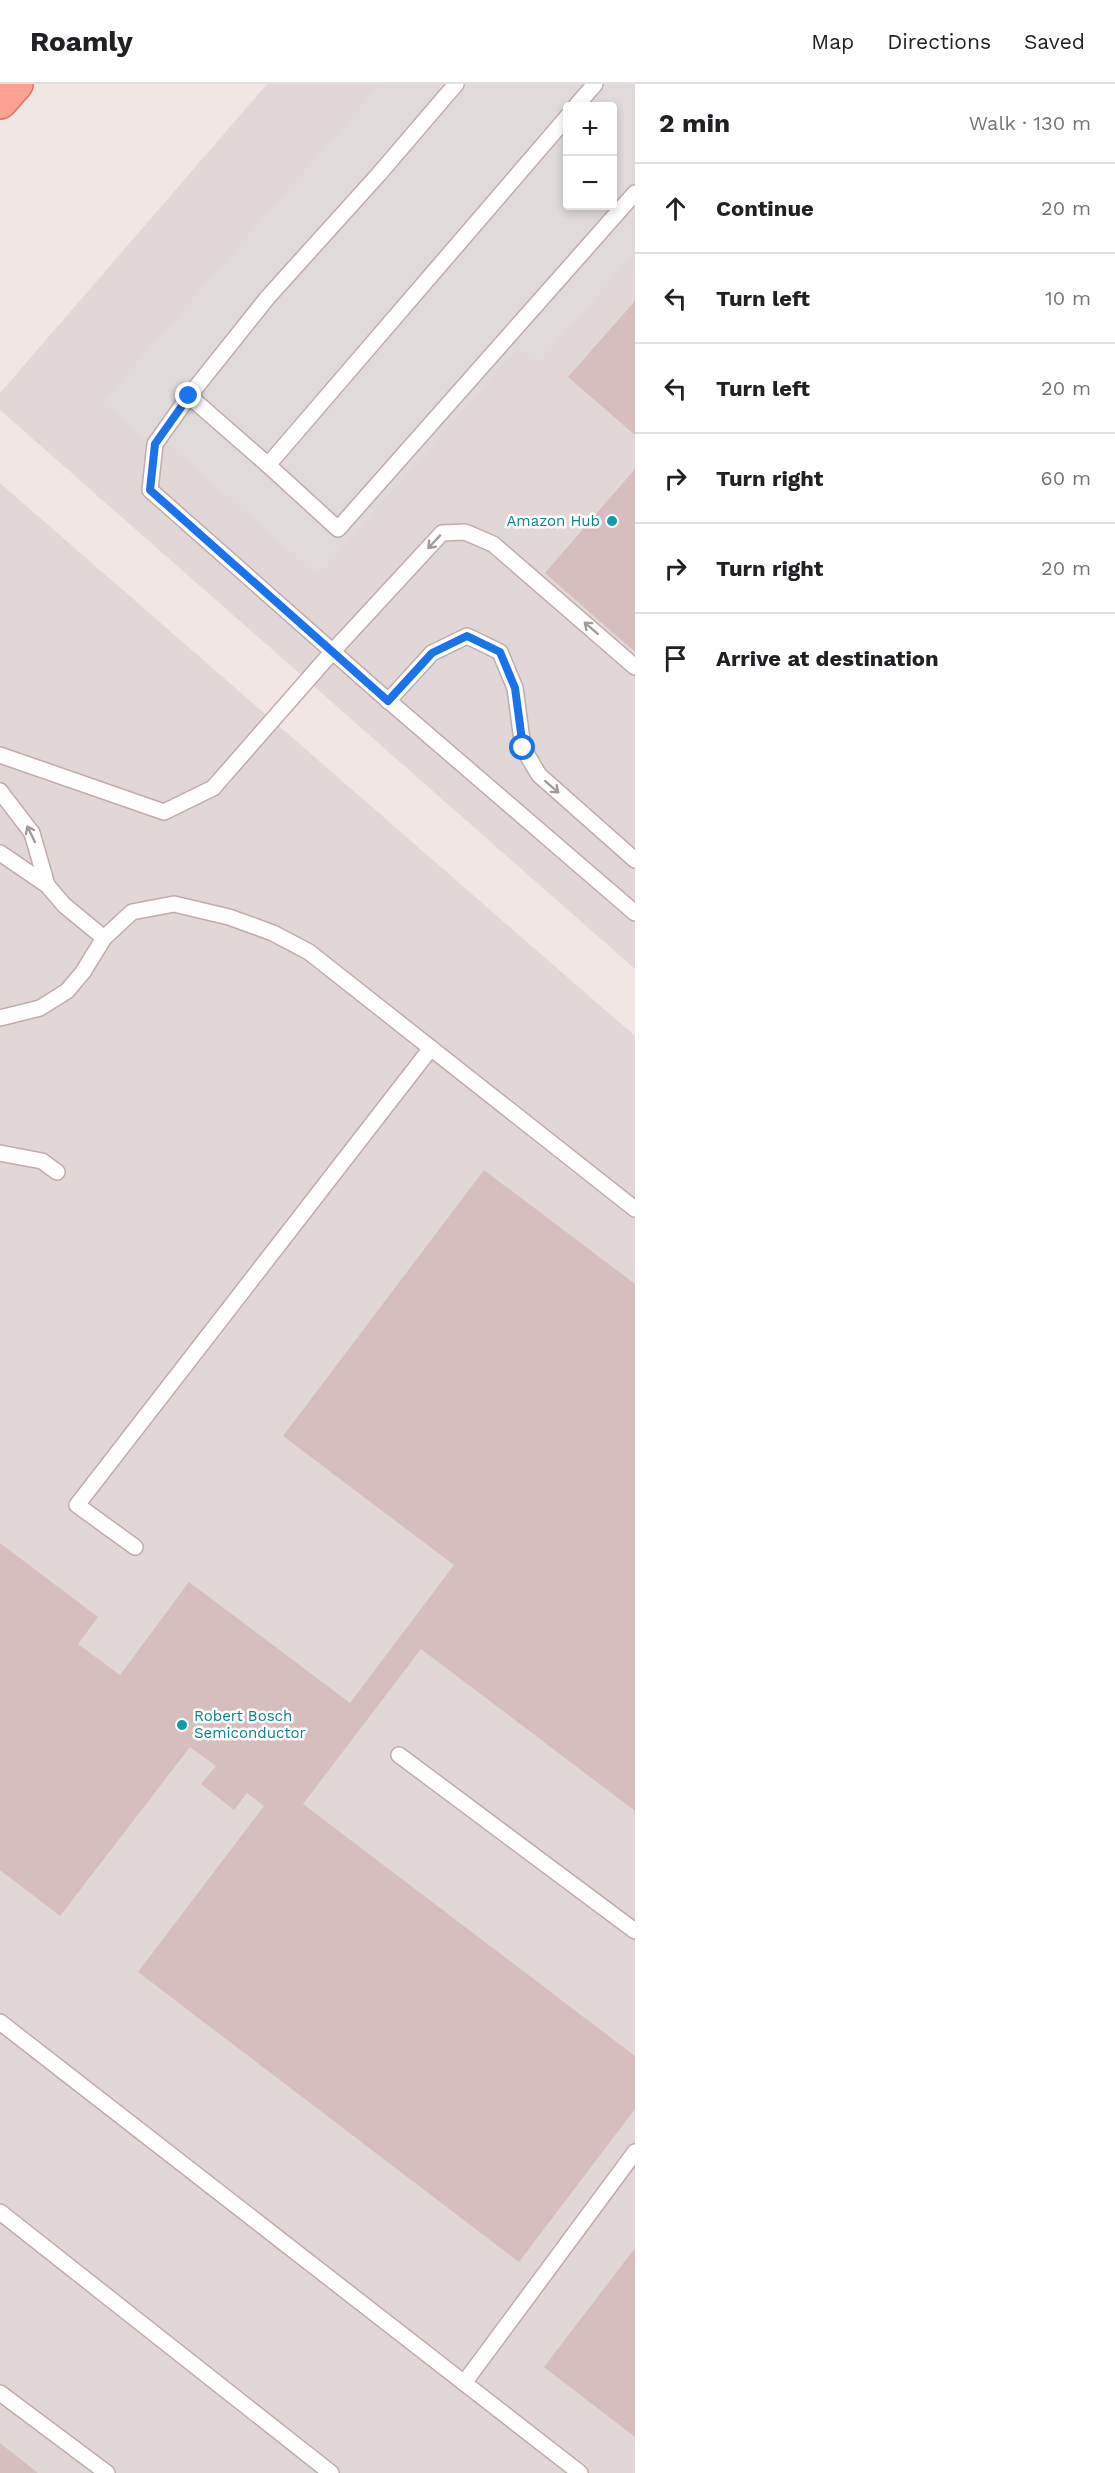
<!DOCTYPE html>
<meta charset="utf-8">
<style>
body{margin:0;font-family:"Work Sans",sans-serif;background:#f6f6f6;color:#202124}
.controls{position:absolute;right:18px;top:18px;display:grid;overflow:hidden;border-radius:6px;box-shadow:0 3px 9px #0003}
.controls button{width:54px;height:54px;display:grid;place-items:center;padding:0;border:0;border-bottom:2px solid #e0e0e0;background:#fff;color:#202124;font:30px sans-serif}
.stop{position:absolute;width:18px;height:18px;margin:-14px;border:4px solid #1a73e8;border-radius:50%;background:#fff}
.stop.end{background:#1a73e8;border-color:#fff;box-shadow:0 2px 6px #0008}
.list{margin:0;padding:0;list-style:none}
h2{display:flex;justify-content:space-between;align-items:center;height:78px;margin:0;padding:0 24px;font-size:26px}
h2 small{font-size:20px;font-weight:400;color:#757577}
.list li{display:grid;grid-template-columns:39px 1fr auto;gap:18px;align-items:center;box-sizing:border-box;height:90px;padding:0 24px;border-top:2px solid #e0e0e0}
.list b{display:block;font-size:22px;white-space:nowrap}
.list em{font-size:20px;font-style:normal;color:#757577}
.icon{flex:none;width:33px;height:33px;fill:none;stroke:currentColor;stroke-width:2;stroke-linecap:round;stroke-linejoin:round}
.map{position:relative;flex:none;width:635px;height:2389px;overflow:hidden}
header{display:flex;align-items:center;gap:36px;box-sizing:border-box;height:84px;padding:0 30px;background:#fff;border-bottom:2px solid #e0e0e0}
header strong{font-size:28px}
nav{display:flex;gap:33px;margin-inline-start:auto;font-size:21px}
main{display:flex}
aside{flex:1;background:#fff}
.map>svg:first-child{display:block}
.industrial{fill:#e1d7d7;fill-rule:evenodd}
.parking{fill:#e0dada;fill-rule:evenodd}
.building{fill:#d6bebe}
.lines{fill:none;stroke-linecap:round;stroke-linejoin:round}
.lane-casing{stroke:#c0acab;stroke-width:18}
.primary-casing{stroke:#e17264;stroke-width:36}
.lane{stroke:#fff;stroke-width:15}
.primary{stroke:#fca194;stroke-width:33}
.oneway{stroke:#a29a9a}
.route{stroke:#1a73e8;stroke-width:8}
.culture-dot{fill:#0f9aa8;stroke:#fff;stroke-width:2}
.labels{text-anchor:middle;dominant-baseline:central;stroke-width:5;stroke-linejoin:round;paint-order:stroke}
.culture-label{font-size:15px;fill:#0d838f;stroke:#fff;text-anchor:end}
</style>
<header>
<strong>Roamly</strong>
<nav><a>Map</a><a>Directions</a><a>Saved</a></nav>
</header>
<main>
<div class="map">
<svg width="635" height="2389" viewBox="0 0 635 2389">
<rect width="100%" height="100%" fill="#f2e6e5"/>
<!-- industrial -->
<g class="industrial">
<path d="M267 0H635V885L0 326V309ZM568 22H612V122H568Z"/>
<polygon points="0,399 635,952 635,2389 0,2389"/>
</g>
<!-- parking -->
<path class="parking" d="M380 0H635V169L538 280 518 264 318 492 166 359 158 367 102 318ZM568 22H612V122H568Z"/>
<!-- building -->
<g class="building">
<polygon points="635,217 635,351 568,293"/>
<polygon points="635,385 635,568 545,489"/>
<polygon points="484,1086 635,1200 635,1727 421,1565 303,1720 635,1972 635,2025 519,2178 138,1888 264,1722 247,1709 234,1726 201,1700 216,1682 190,1663 60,1832 0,1786 0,1459 98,1533 78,1560 120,1591 189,1498 350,1619 454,1481 283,1352"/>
<polygon points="635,2164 635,2353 544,2283"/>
<polygon points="0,2359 38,2389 0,2389"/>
</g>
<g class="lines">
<defs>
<g id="lane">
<polyline points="456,0 379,90 268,213 189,312 155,360 150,406 376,606 635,829"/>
<polyline points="576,22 595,0"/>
<polyline points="189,312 268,381 568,32"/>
<polyline points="268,381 338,445 635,109"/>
<polyline points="388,617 432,569 467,552 500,568 515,604 523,664 539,691 635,776"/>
<polyline points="0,671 164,728 213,704 333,567 442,449 465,448 493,460 635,583"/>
<polyline points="0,707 32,749 47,801"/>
<polyline points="0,769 47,801 64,821 104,854"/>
<polyline points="0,934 40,924 67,907 83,888 104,854 132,828 174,820 229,833 273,849 309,868 635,1125"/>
<polyline points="0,1069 42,1077 57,1088"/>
<polyline points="135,1463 77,1421 431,964"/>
<polyline points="399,1671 635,1847"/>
<polyline points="0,1938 580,2389"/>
<polyline points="0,2128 331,2389"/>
<polyline points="464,2299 635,2068"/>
<polyline points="0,2309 107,2389"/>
</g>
<polyline id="primary" points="0,18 16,0"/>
</defs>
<!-- lane casing -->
<use href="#lane" class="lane-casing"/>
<!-- primary casing -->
<use href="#primary" class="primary-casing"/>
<!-- lane -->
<use href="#lane" class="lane"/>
<!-- primary -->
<use href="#primary" class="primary"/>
</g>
<!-- one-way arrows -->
<defs><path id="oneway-shaft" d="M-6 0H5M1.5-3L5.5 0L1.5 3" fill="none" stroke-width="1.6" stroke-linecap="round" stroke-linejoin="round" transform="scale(1.5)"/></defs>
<g class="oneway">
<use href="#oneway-shaft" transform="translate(434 458) rotate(133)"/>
<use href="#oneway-shaft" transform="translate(591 544) rotate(-139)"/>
<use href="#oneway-shaft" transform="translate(552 703) rotate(41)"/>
<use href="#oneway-shaft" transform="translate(31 750) rotate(-116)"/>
</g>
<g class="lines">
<!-- route -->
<polyline class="route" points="189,312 155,360 150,406 388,617 432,569 467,552 500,568 515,604 523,664"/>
</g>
<!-- markers -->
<g class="culture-dot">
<circle cx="612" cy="437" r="6"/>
<circle cx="182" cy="1641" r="6"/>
</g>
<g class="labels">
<!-- culture labels -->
<g class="culture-label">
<text x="600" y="437">Amazon Hub</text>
<text x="194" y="1632" text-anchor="start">Robert Bosch<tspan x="194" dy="17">Semiconductor</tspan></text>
</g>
</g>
</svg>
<div class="controls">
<button>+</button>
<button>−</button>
</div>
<div class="stop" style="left:523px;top:664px"></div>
<div class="stop end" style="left:189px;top:312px"></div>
</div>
<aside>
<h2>2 min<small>Walk · 130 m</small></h2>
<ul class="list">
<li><svg class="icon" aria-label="ahead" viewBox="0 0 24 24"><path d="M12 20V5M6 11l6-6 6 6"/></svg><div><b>Continue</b></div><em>20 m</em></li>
<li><svg class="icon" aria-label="left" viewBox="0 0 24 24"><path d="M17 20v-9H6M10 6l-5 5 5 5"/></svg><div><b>Turn left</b></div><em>10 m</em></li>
<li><svg class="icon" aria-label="left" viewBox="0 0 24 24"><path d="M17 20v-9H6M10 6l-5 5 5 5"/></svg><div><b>Turn left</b></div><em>20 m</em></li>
<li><svg class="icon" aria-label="right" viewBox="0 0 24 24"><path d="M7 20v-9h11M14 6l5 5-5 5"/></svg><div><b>Turn right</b></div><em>60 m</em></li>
<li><svg class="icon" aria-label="right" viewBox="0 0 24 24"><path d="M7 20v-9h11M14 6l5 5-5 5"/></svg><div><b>Turn right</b></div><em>20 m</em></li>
<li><svg class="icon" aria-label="arrive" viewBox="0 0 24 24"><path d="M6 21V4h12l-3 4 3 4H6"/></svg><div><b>Arrive at destination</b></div></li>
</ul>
</aside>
</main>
